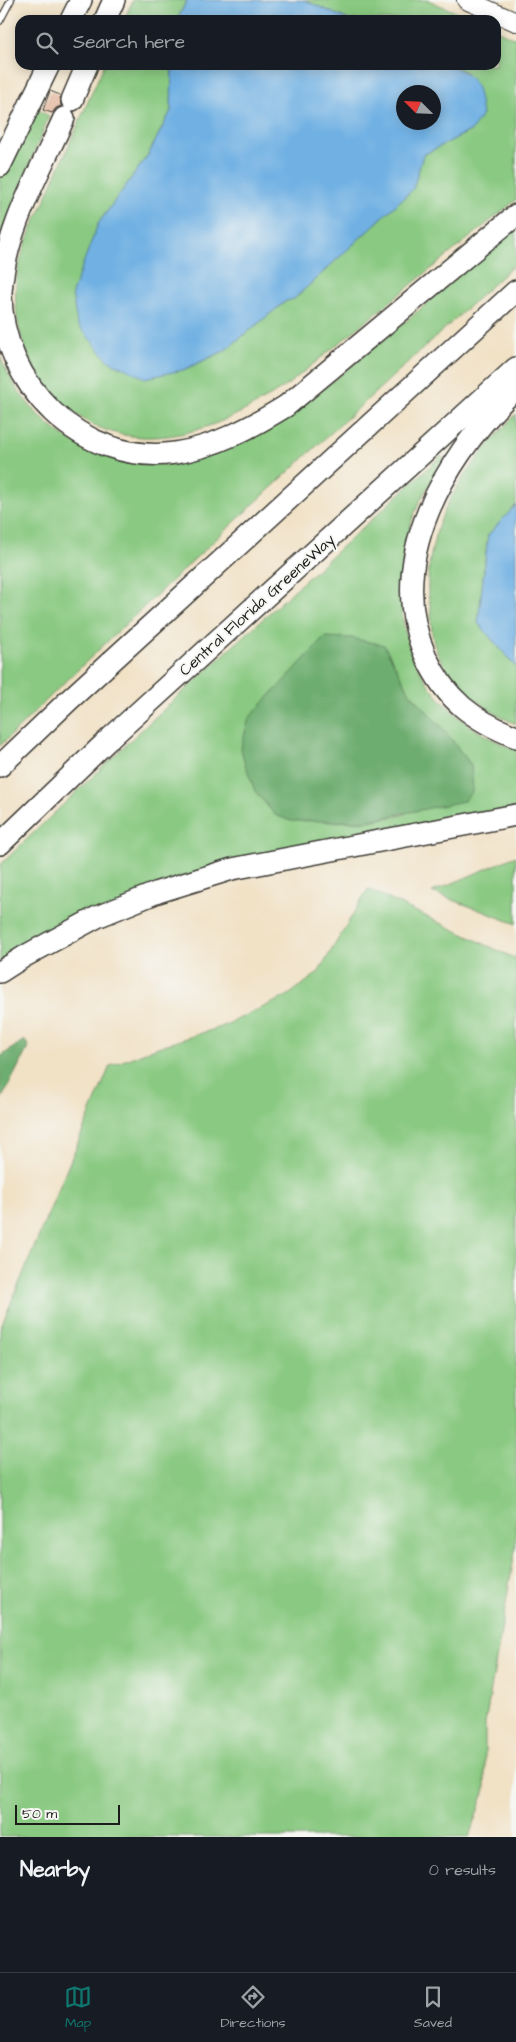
<!DOCTYPE html>
<style>
body{margin:0;font-family:"Architects Daughter",sans-serif;background:#20242c;color:#f1f3f6}
.compass{position:absolute;left:396px;top:85px;width:45px;height:45px;border-radius:50%;background:#171b24;box-shadow:0 2px 12px #0003;rotate:294deg}
.scale{position:absolute;left:15px;bottom:12px;width:105px;box-sizing:border-box;padding-left:5px;border:2px solid #1c1c1c;border-top:0;font-size:14px;line-height:18px;white-space:nowrap;color:#1c1c1c;-webkit-text-stroke:4px #f6f6f2;paint-order:stroke}
.list{margin:0;padding:0;list-style:none}
h2{display:flex;justify-content:space-between;align-items:center;height:65px;margin:0;padding:0 20px;font-size:21px}
h2 small{font-size:16px;font-weight:400;color:#9ea1a6}
.icon{flex:none;width:28px;height:28px;fill:none;stroke:currentColor;stroke-width:2;stroke-linecap:round;stroke-linejoin:round}
.map{position:relative;flex:none;width:516px;height:1837px;overflow:hidden}
.search{position:absolute;background:#171b24;box-shadow:0 2px 12px #0003;left:15px;right:15px;top:15px;height:55px;display:flex;align-items:center;gap:12px;box-sizing:border-box;padding:0 18px;border-radius:15px;color:#9ea1a6;font-size:19px}
.sheet{height:135px;background:#171b24}
nav{display:flex;justify-content:space-around;align-items:center;box-sizing:border-box;height:70px;border-top:1px solid #363941;background:#171b24;font-size:14px;color:#9ea1a6}
nav a{display:grid;justify-items:center;gap:2px}
nav .on{color:#0f766e}
.map>svg:first-child{display:block}
.green{fill:#89c981;stroke:#52724e;fill-rule:evenodd}
.forest{fill:#6ead6f;stroke:#456446}
.water{fill:#6fb0e3;stroke:#466680;fill-rule:evenodd}
.building{fill:#dfad92}
.lines{fill:none;stroke-linecap:round;stroke-linejoin:round}
.service-casing{stroke:#3c3a35;stroke-width:8}
.primary-casing{stroke:#3c3a35;stroke-width:20}
.motorway-casing{stroke:#3c3a35;stroke-width:24}
.service{stroke:#fff;stroke-width:5.5}
.primary{stroke:#fff;stroke-width:18}
.motorway{stroke:#fff;stroke-width:21}
.labels{text-anchor:middle;dominant-baseline:central;stroke-width:4;stroke-linejoin:round;paint-order:stroke}
.street-label{font-size:16px;fill:#1c1c1c;stroke:#f6f6f2}
</style>
<div class="map">
<svg width="516" height="1837" viewBox="0 0 516 1837">
<rect width="100%" height="100%" fill="#f6f6f2"/>
<filter id="ink" filterUnits="userSpaceOnUse"><feTurbulence type="fractalNoise" baseFrequency=".02" numOctaves="2"/><feDisplacementMap in="SourceGraphic" scale="10" xChannelSelector="R" yChannelSelector="G"/><feConvolveMatrix kernelMatrix="1 2 1 2 8 2 1 2 1" color-interpolation-filters="sRGB"/></filter>
<filter id="wash" filterUnits="userSpaceOnUse"><feTurbulence type="fractalNoise" baseFrequency=".0096" numOctaves="4" result="noise"/><feDisplacementMap in="SourceGraphic" scale="20" xChannelSelector="R" yChannelSelector="G"/><feGaussianBlur stdDeviation="1.12" result="paint"/><feColorMatrix in="noise" values="0 0 0 0 0 0 0 0 0 0 0 0 0 0 0 0 0 1.4 0 .05"/><feComposite in="paint" operator="in"/></filter>
<g filter="url(#wash)">
<rect width="100%" height="100%" fill="#f1e1c5"/>
<!-- green -->
<g class="green">
<polygon points="133,0 187,0 177,20 124,20"/>
<polygon points="304,0 428,0 474,20 349,20"/>
<path d="M496 30 516 39V200L291 382C212 438 108 473 41 378 19 346 11 308 18 270 22 246 35 222 45 200 65 155 84 110 104 65H172L171 111 148 155 98 224 183 370 224 351 286 301 294 299 413 189 423 155 472 130 466 72 450 65H496Z"/>
<polygon points="35,108 49,116 0,237 0,180"/>
<path d="M516 226V263C343 423 167 580 0 746V356C16 396 46 430 85 448 195 498 281 423 361 358 414 316 465 270 516 226Z"/>
<path d="M516 414V505L488 535 478 623 516 667V724C483 710 448 681 435 647 431 636 432 624 431 613 431 606 429 600 428 594 427 569 432 542 441 519 457 479 487 445 516 414Z"/>
<path d="M441 456 445 459C432 480 418 500 411 524 381 624 416 711 516 750V808L285 850 0 962V865L138 733ZM384 645 410 693 444 730 471 765 403 815 366 821 327 822Z"/>
<polygon points="516,856 516,924 432,892"/>
<polygon points="368,889 516,959 516,1545 485,1724 485,1789 469,1837 0,1837 0,1329 110,1066 158,1047 221,1027 287,996 318,973"/>
</g>
<!-- forest -->
<g class="forest">
<polygon points="325,637 351,638 384,645 410,693 444,730 471,765 473,790 464,801 366,821 291,821 275,815 255,791 244,761 241,748 249,718"/>
<polygon points="24,1040 29,1046 0,1102 0,1057"/>
</g>
<!-- water -->
<g class="water">
<polygon points="187,0 304,0 349,20 177,20"/>
<path d="M172 65H450C478 78 478 86 482 115L472 130 423 155 413 189 294 299 286 301 224 351 183 370 145 378 109 361 77 324 72 293 98 224 148 155 171 111ZM434 92V122H404V92Z"/>
<polygon points="516,505 516,667 478,623 488,535"/>
</g>
<g id="blocks">
<!-- building -->
<polygon class="building" points="50,91 60,95 61,106 56,108 52,113 43,110"/>
</g>
</g>
<g filter="url(#ink)">
<use href="#blocks" fill-opacity="0" stroke="#3c3a35" stroke-width="1"/>
<g class="lines">
<defs>
<polyline id="service" points="0,21 11,0"/>
<polyline id="primary" points="466,0 516,22"/>
<g id="motorway">
<polyline points="71,20 81,0"/>
<polyline points="105,20 114,0"/>
<polyline points="72,100 87,65"/>
<path d="M64 118C39 174 5 230 1 292 0 385 83 466 175 453 215 447 252 427 286 406L516 215"/>
<polyline points="0,166 49,65"/>
<path d="M516 388C447 455 382 559 426 657 446 700 473 720 516 737"/>
<polyline points="0,766 68,701 516,291"/>
<polyline points="0,844 106,742 516,368"/>
<polyline points="0,972 25,956 97,917 158,892 232,869 516,815"/>
</g>
</defs>
<!-- service casing -->
<use href="#service" class="service-casing"/>
<!-- primary casing -->
<use href="#primary" class="primary-casing"/>
<!-- motorway casing -->
<use href="#motorway" class="motorway-casing"/>
<!-- service -->
<use href="#service" class="service"/>
<!-- primary -->
<use href="#primary" class="primary"/>
<!-- motorway -->
<use href="#motorway" class="motorway"/>
</g>
</g>
<g class="labels">
<!-- street labels -->
<g class="street-label">
<text transform="translate(257 605) rotate(-42)">Central Florida GreeneWay</text>
</g>
</g>
</svg>
<svg class="compass" viewBox="-18 -18 36 36"><path d="M0-13l5 13h-10z" fill="#e53935"/><path d="M0 13l5-13h-10z" fill="#9ea1a6"/></svg>
<div class="scale">50 m</div>
<div class="search"><svg class="icon" aria-label="search" viewBox="0 0 24 24"><circle cx="10" cy="10" r="6"/><path d="M15 15l6 6"/></svg>Search here</div>
</div>
<section class="sheet">
<h2>Nearby<small>0 results</small></h2>
<ul class="list">
</ul>
</section>
<nav>
<a class="on"><svg class="icon" aria-label="map" viewBox="0 0 24 24"><path d="M3 6l6-2 6 2 6-2v14l-6 2-6-2-6 2zM9 4v14M15 6v14"/></svg>Map</a>
<a><svg class="icon" aria-label="directions" viewBox="0 0 24 24"><path d="M12 3l9 9-9 9-9-9zM9 14v-3h6M13 9l2 2-2 2"/></svg>Directions</a>
<a><svg class="icon" aria-label="saved" viewBox="0 0 24 24"><path d="M7 4h10v16l-5-4-5 4z"/></svg>Saved</a>
</nav>
